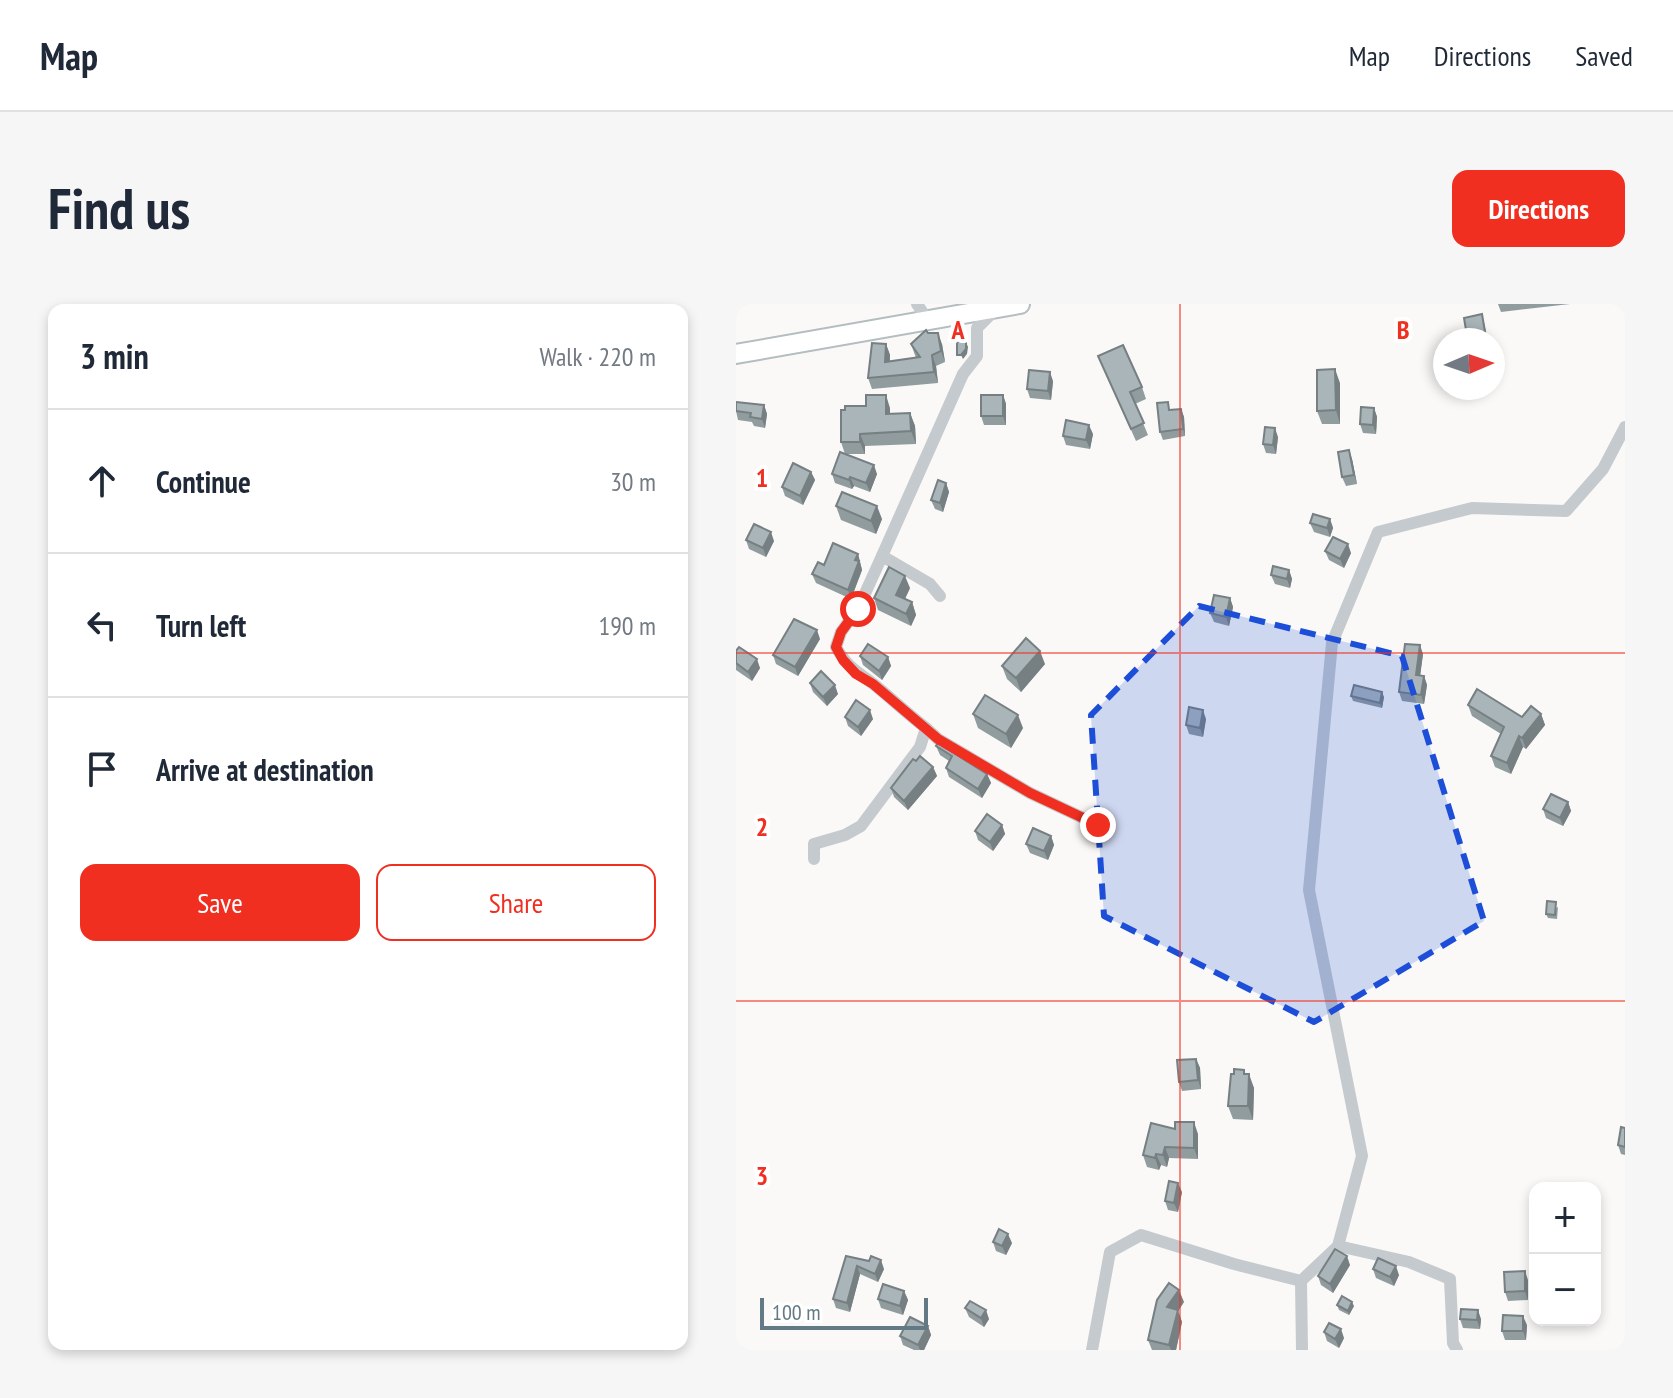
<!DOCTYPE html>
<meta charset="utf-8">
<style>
body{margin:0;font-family:"PT Sans Narrow",sans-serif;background:#f6f6f7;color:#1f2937}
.controls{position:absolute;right:24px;bottom:24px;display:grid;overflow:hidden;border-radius:16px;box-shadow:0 4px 12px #0003}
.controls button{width:72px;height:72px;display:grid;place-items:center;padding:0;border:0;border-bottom:2px solid #e0e1e3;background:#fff;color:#1f2937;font:40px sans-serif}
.compass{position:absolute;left:697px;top:24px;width:72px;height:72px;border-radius:50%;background:#fff;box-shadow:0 4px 12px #0003;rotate:88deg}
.scale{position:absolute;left:24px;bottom:20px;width:168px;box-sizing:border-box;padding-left:8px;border:4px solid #637a84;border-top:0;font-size:22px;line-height:28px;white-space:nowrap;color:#637a84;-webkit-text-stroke:6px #fff;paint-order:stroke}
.stop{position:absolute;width:24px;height:24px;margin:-18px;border:6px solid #f02f21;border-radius:50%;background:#fff}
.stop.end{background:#f02f21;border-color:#fff;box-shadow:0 2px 8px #0008}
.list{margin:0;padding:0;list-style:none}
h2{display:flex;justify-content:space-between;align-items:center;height:104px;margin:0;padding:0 32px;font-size:34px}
h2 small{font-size:26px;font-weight:400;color:#747a83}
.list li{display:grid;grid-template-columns:52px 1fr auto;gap:24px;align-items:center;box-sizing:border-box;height:144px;padding:0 32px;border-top:2px solid #e0e1e3}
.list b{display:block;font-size:30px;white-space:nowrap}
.list em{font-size:26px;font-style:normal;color:#747a83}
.actions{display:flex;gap:16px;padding:24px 32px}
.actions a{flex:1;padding:18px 0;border:2px solid #f02f21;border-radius:16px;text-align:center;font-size:28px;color:#f02f21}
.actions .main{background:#f02f21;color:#fff}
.icon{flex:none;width:44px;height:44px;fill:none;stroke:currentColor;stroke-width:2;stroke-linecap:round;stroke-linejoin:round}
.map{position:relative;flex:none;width:889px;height:1046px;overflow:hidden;border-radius:16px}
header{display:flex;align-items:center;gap:48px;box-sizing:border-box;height:112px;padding:0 40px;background:#fff;border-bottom:2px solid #e0e1e3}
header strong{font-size:38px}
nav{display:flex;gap:44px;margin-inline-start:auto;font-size:28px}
.intro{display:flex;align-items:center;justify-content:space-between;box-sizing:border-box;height:192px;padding:0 48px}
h1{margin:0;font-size:56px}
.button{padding:20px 36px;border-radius:16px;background:#f02f21;color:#fff;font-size:28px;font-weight:700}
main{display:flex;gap:48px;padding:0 48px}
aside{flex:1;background:#fff;border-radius:16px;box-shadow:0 4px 12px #0003}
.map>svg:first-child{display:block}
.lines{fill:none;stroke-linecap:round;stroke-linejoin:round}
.secondary-casing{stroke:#b4bdc0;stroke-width:22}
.street{stroke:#c4cacd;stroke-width:12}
.secondary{stroke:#fff;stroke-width:18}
.wall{fill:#919c9f}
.shaded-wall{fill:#767f82}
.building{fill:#a9b5b9;stroke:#767f82;stroke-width:2}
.route{stroke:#f02f21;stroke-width:10}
.marked{fill:#1d4ed8;fill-opacity:0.2;stroke:#1d4ed8;stroke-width:6;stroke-dasharray:16 10;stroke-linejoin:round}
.grid{fill:none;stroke:#f02f21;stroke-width:2;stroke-opacity:0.55}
.grid-label{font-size:26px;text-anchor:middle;font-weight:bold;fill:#f02f21;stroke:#fff;stroke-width:8;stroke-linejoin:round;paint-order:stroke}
</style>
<header>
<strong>Map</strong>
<nav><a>Map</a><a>Directions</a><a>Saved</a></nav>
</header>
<div class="intro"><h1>Find us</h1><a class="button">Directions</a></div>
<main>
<aside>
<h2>3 min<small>Walk · 220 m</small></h2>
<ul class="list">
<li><svg class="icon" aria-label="ahead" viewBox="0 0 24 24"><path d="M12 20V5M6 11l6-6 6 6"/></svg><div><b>Continue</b></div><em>30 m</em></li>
<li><svg class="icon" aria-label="left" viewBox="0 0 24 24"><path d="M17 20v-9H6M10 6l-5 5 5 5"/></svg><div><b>Turn left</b></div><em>190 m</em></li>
<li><svg class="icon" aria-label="arrive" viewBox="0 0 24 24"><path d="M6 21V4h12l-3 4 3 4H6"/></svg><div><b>Arrive at destination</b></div></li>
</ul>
<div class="actions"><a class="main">Save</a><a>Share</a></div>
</aside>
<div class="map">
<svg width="889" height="1046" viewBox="0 0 889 1046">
<rect width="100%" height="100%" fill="#faf9f7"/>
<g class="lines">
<defs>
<polyline id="secondary" points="0,50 284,0"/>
</defs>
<!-- secondary casing -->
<use href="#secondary" class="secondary-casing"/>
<!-- street -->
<g class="street">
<polyline points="181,0 191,15"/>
<polyline points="146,252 227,70 241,52 241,24 260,5"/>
<polyline points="190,424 202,435 294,489 362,521"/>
<path d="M78 555V540L109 531 125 522 184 443 190 424C173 411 157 396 140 382 123 368 112 365 100 343L105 328 122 305 146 252 194 280 204 292"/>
<polyline points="602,942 673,958 714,975 717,1039 721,1046"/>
<polyline points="356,1046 374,948 405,931 498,960 565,977"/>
<polyline points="566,1046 565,977 602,942 626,852 573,586 596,339 642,228 736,204 830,207 867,165 889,123"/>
</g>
<!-- secondary -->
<use href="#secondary" class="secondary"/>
</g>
<!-- wall -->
<g class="wall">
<polygon points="762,0 834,0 765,8"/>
<polygon points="746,10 752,36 733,36 731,32"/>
<polygon points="150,40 154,51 154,58 180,54 175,40 206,40 209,58 200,62 202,79 136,85 132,74"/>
<polygon points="362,52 406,83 410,95 399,100 412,131 400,137"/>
<polygon points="317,77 315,96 294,94 291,85"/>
<polygon points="604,79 604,120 586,120 581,107"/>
<polygon points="267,91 270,100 270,121 248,121 245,112"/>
<polygon points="28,101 31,110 29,124 18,122 16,118 2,116 0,107"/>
<polygon points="154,104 154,110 174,109 179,122 180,140 129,142 129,150 109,150 141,170 134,188 118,182 116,185 99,179 96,170 109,150 105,138"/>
<polygon points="638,104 641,113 640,130 627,129 624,120"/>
<polygon points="445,105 448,113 449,132 427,136 424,128 435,106"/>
<polygon points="357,130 354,145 330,141 327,132"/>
<polygon points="542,133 540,150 530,149 527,140"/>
<polygon points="616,155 621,180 610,182 606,173"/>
<polygon points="75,168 79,176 67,201 49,192 46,183"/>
<polygon points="210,179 213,188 207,208 199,205 195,196"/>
<polygon points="100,202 146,215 140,230 105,216"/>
<polygon points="594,215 597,224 594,233 578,228 574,219"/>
<polygon points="10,236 38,237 30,253 13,245"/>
<polygon points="589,247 615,249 608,264 593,256"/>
<polygon points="122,250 126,266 115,295 80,279 76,270 88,261"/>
<polygon points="553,266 556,275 554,284 539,280 535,271"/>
<polygon points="174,284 169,295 176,298 180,311 175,322 142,306 138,294"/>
<polygon points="494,294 497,303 493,322 478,318 474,309"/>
<polygon points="84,335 62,372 40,360 37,351"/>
<polygon points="0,347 24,364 16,377 0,366"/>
<polygon points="687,350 684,372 688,372 691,381 688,400 666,397 663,388"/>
<polygon points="124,352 152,353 155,362 146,376 127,361"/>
<polygon points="309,360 285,388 271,375 266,362"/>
<polygon points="74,379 102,390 91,402 77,388"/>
<polygon points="615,392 648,393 646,404 617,397"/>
<polygon points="732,401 786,413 805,410 809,421 790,445 787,443 775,470 759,463 755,452 765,430 736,412"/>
<polygon points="237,410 287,424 275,444 242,424"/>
<polygon points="109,413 137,415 125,432 112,422"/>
<polygon points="470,415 467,433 453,430 450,421"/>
<polygon points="200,442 251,470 255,479 246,494 213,473 210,464 213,457 204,451"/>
<polygon points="180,457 197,463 201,472 172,506 158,493 155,484"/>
<polygon points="832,498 835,507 827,522 810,514 807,505"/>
<polygon points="266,521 269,530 257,547 242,536 239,527"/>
<polygon points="315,532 318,541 312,556 294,549 290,540"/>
<polygon points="822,603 821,615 812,614 810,610"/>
<polygon points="460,755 464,764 465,785 446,787 443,778"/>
<polygon points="510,770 518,784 517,816 497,815 492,802"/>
<polygon points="889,824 889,851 885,850 882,841"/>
<polygon points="439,825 462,830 462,855 433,854 431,863 425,861 423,866 411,863 407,851"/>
<polygon points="446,888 442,908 432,906 429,897"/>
<polygon points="257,938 276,939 270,951 260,947"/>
<polygon points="110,952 148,965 142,978 124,970 114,1008 100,1004 97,995"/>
<polygon points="614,961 597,989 585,981 582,972"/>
<polygon points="637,965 663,971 658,982 640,974"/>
<polygon points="792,976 792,996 772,997 769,988"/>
<polygon points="168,987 172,996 167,1011 145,1004 142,995"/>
<polygon points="448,998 442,1007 446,1018 440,1046 416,1046 412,1036"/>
<polygon points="601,1001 618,1002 613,1011 603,1006"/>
<polygon points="229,1004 253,1015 248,1023 233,1013"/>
<polygon points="724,1015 745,1015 744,1025 727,1024"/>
<polygon points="791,1021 790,1036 769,1036 766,1027"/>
<polygon points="192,1022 195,1031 188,1046 178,1046 167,1041 164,1032"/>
<polygon points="588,1028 608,1034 603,1044 591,1037"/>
</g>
<!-- shaded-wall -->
<g class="shaded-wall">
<polygon points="202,29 206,40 209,58 205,47"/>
<polygon points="230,38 232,43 231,50 227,55 225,51"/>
<polygon points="150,40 154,51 153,70 149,58"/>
<polygon points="196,51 200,62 202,79 198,68"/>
<polygon points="599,65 604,79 604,120 600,106"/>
<polygon points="314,68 317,77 315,96 312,87"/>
<polygon points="150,91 154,104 154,123 150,110"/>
<polygon points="267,91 270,100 270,121 267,112"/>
<polygon points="28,101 31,110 29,124 26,115"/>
<polygon points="638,104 641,113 640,130 637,121"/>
<polygon points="445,105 448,113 449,132 447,125"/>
<polygon points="174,109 179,122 180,140 175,127"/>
<polygon points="353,121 357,130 354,145 350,136"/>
<polygon points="539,124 542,133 540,150 537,141"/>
<polygon points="124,130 129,142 129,150 124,138"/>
<polygon points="613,146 616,155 621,180 618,171"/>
<polygon points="138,161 141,170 134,188 130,179"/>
<polygon points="75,168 79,176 67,201 64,192"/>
<polygon points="114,173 118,182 116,185 113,176"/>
<polygon points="210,179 213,188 207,208 204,199"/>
<polygon points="141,202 146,215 140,230 135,217"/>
<polygon points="594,215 597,224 594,233 591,224"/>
<polygon points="35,228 38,237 30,253 27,244"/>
<polygon points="612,240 615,249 608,264 604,255"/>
<polygon points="122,250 126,266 115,295 112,286"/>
<polygon points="553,266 556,275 554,284 551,275"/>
<polygon points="169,272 174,284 165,303 160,291"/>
<polygon points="494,294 497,303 493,322 490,313"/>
<polygon points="176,298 180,311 175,322 170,310"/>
<polygon points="81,326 84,335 62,372 59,363"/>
<polygon points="684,341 687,350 683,380 680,371"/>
<polygon points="304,347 309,360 285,388 280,374"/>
<polygon points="152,353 155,362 146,376 143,367"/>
<polygon points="21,355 24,364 16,377 12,368"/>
<polygon points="688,372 691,381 688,400 685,391"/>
<polygon points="99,381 102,390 91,402 87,393"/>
<polygon points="646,388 648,393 646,404 644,399"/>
<polygon points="134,406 137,415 125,432 122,423"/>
<polygon points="467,406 470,415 467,433 464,424"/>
<polygon points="805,410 809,421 790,445 786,434"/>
<polygon points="282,411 287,424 275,444 270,430"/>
<polygon points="783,432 787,443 775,470 771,459"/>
<polygon points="197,463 201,472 172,506 168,497"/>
<polygon points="251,470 255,479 246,494 242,485"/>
<polygon points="832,498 835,507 827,522 824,514"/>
<polygon points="266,521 269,530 257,547 254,538"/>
<polygon points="315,532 318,541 312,556 308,547"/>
<polygon points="460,755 464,764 465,785 462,776"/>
<polygon points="508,766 513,778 513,770 518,784 517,816 512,802"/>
<polygon points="458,818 462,830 462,855 458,844"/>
<polygon points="429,843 433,854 431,863 427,851"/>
<polygon points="420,850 425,861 423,866 419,854"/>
<polygon points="442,879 446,888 442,908 438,899"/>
<polygon points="272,930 276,939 270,951 266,942"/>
<polygon points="611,952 614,961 597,989 594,980"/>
<polygon points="145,956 148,965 142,978 139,970"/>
<polygon points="121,962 124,970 114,1008 111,999"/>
<polygon points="660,962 663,971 658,982 654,973"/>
<polygon points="789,967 792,976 792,996 789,987"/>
<polygon points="443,986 448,998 442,1007 446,1018 440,1046 435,1046 433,1041 431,1003"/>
<polygon points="168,987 172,996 167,1011 164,1002"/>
<polygon points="616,998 618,1002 613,1011 612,1007"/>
<polygon points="250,1006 253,1015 248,1023 245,1014"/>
<polygon points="742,1006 745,1015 744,1025 741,1016"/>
<polygon points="787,1012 791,1021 790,1036 787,1027"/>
<polygon points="192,1022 195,1031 188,1046 184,1046 182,1041"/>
<polygon points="605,1025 608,1034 603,1044 599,1035"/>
</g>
<!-- building -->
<g class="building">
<polygon points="746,10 749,28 731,32 728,14"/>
<polygon points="190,26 192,29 202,29 205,47 196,51 198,68 132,74 136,39 150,40 149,58 184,53 175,40"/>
<polygon points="221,38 230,38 230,45 225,51 221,51"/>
<polygon points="387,41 406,83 394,88 408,119 395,125 362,52"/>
<polygon points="599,65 600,106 581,107 581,66"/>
<polygon points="293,66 314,68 312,87 291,85"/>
<polygon points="130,91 150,91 150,110 174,109 175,127 124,130 124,138 105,138 105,106 109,106 109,102 130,102"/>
<rect x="245" y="91" width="22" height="21"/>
<polygon points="0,98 28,101 26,115 14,113 15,109 0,107"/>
<polygon points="432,98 433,106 445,105 447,125 424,128 421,99"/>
<polygon points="625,103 638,104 637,121 624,120"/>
<polygon points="330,116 353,121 350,136 327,132"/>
<polygon points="529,123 539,124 537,141 527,140"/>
<polygon points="613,146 618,171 606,173 602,148"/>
<polygon points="104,148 138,161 130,179 114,173 113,176 96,170"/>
<polygon points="57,159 75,168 64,192 46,183"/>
<polygon points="202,176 210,179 204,199 195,196"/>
<polygon points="106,188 141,202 135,217 100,202"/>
<polygon points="577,210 594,215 591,224 574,219"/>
<polygon points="18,220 35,228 27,244 10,236"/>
<polygon points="597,233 612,240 604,255 589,247"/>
<polygon points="97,239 122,250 119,256 123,257 112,286 76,270 82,258 88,261"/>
<polygon points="537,262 553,266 551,275 535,271"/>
<polygon points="153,263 169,272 160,291 176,298 170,310 138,294"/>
<polygon points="478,291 494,294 490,313 474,309"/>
<polygon points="58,315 81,326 59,363 37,351"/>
<polygon points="290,334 304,347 280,374 266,362"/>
<polygon points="132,340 152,353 143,367 124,352"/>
<polygon points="669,340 684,341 680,371 688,372 685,391 663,388"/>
<polygon points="3,343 21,355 12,368 0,359 0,347"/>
<polygon points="85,367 99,381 87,393 74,379"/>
<polygon points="618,381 646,388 644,399 615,392"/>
<polygon points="741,385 786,413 795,402 805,410 786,434 783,432 771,459 755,452 768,423 732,401"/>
<polygon points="249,391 282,411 270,430 237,410"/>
<polygon points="120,396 134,406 122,423 109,413"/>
<polygon points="453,403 467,406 464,424 450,421"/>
<polygon points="202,439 251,470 242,485 210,464 216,452 200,442"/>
<polygon points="184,452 197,463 168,497 155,484 177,455 180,457"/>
<polygon points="815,490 832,498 824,514 807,505"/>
<polygon points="251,510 266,521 254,538 239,527"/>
<polygon points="297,524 315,532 308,547 290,540"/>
<polygon points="811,597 820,598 819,611 810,610"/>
<polygon points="460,755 462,776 443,778 441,756"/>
<polygon points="498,765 508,766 508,770 513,770 512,802 492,802 495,770 498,770"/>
<polygon points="439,818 458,818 458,844 429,843 427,851 420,850 419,854 407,851 415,819 439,825"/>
<polygon points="885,823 889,824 889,843 882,841"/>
<polygon points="433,877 442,879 438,899 429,897"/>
<polygon points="263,925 272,930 266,942 257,938"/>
<polygon points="599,945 611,952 594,980 582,972"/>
<polygon points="110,952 133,957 135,952 145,956 139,970 121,962 111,999 97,995"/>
<polygon points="642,954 660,962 654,973 637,965"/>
<polygon points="789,967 789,987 769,988 768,968"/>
<polygon points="433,979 443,986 431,1003 442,1006 433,1041 412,1036 421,996"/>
<polygon points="147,980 168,987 164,1002 142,995"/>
<polygon points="606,992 616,998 612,1007 601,1001"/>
<polygon points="234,997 250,1006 245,1014 229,1004"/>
<polygon points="725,1005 742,1006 741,1016 724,1015"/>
<polygon points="767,1011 787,1012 787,1027 766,1027"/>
<polygon points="174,1013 192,1022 182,1041 164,1032"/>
<polygon points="593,1019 605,1025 599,1035 588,1028"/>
</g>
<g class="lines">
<!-- route -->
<polyline class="route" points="122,305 105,328 100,343 107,356 120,370 137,380 202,435 294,489 362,521"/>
</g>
<!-- marked area -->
<path class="marked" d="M463 302 666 352 748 617 578 718 368 612 355 411Z"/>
<!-- grid -->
<path class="grid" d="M444 0V1046M0 349H889M0 697H889"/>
<g class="grid-label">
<text x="222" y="35">A</text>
<text x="667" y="35">B</text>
<text x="26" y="183">1</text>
<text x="26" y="532">2</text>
<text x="26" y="881">3</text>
</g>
</svg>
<div class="controls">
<button>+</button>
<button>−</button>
</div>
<svg class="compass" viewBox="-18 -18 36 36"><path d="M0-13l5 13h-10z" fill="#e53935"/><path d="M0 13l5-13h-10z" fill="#747a83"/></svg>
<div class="scale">100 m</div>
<div class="stop" style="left:122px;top:305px"></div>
<div class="stop end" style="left:362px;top:521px"></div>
</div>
</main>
